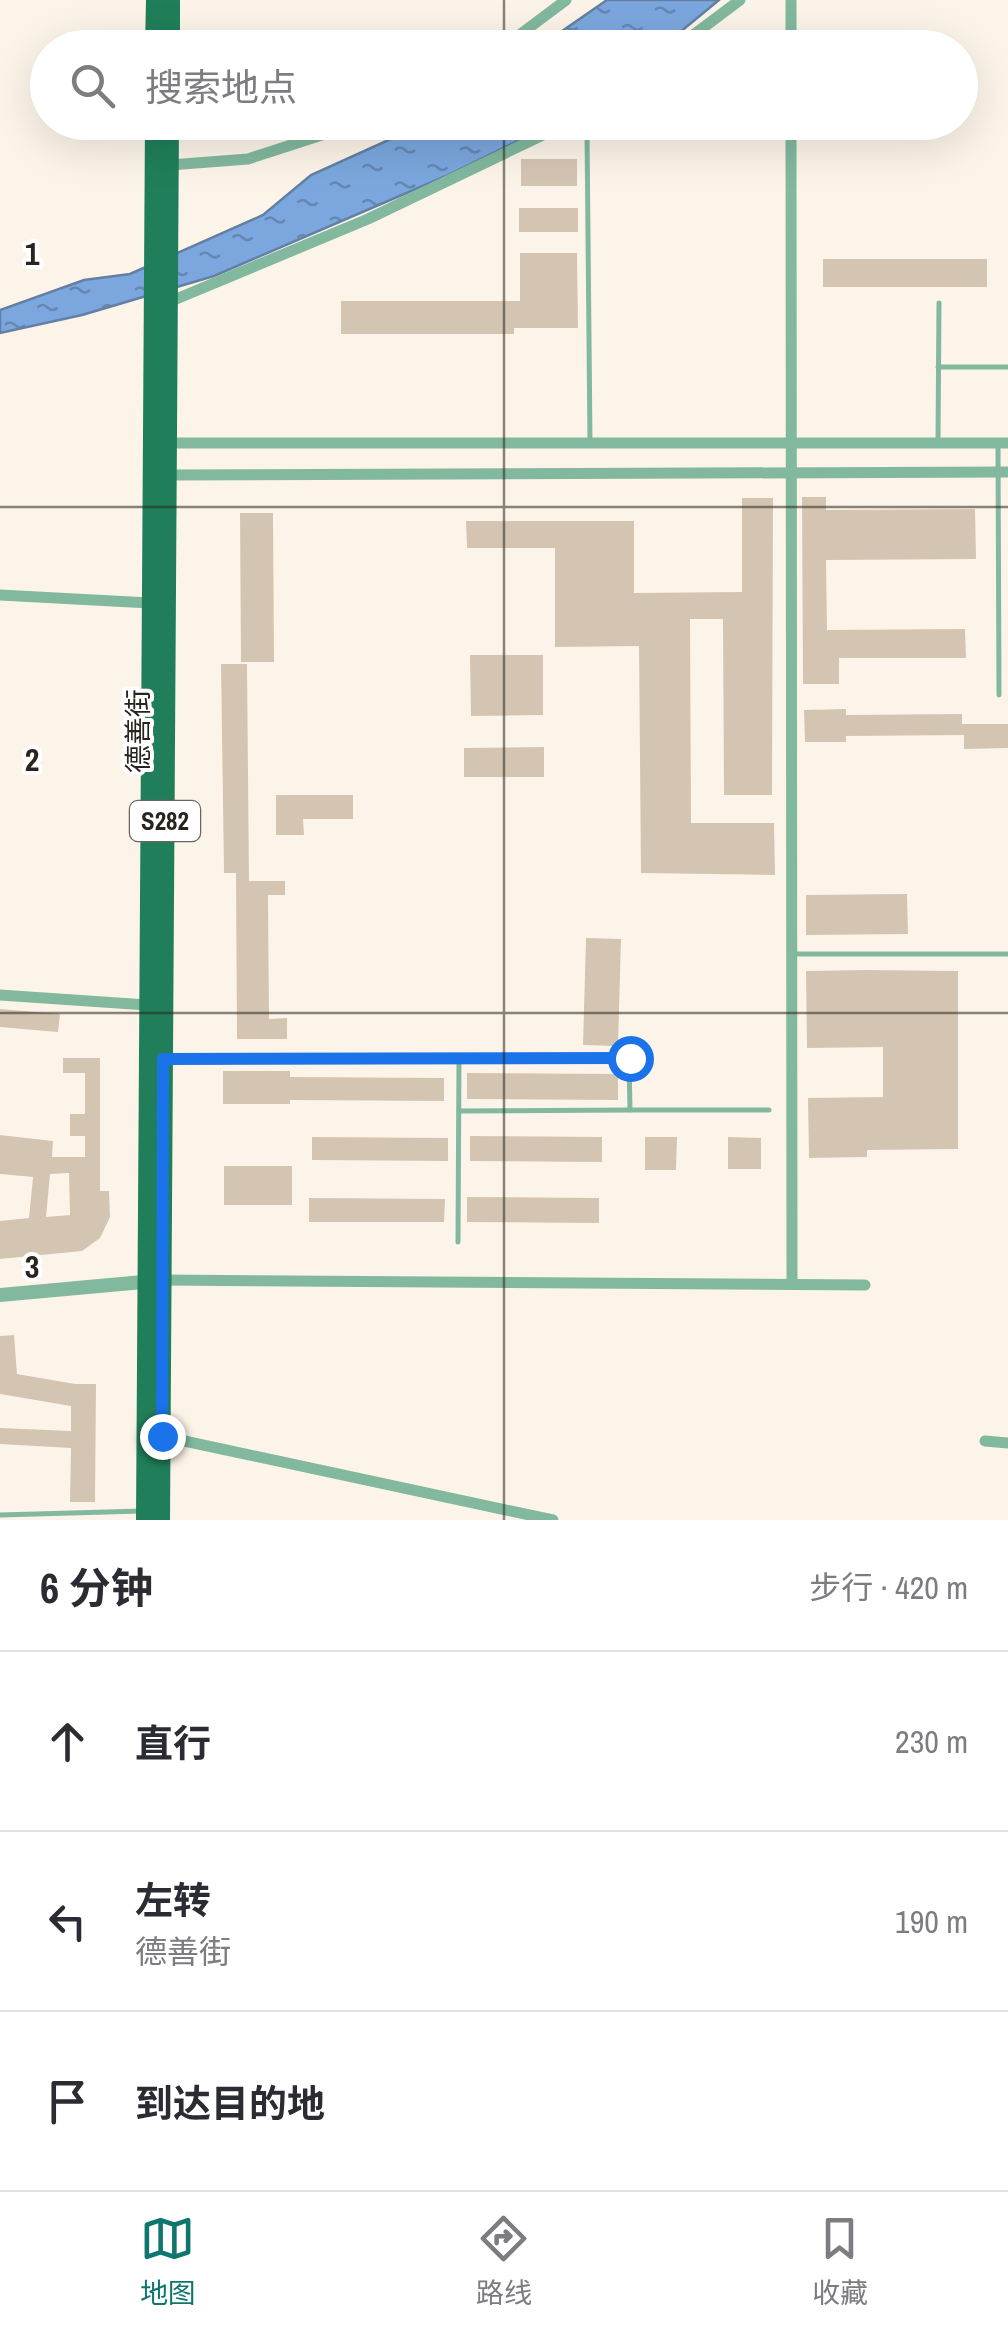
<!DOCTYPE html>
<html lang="zh">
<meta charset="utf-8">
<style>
body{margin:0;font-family:"Archivo Narrow","Noto Sans SC",sans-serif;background:#f2f2f3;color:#2b2b33}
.stop{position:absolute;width:30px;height:30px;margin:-22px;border:8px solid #1a73e8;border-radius:50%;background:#fff}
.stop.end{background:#1a73e8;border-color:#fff;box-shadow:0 2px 10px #0008}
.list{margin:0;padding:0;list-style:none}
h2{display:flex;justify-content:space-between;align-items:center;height:130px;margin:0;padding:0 40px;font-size:42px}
h2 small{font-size:32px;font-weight:400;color:#7c7c81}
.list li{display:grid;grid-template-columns:65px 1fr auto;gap:30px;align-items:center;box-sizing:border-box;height:180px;padding:0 40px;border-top:2px solid #e1e1e2}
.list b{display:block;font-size:38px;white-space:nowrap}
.list p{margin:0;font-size:32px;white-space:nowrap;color:#7c7c81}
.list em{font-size:32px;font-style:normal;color:#7c7c81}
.icon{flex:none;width:55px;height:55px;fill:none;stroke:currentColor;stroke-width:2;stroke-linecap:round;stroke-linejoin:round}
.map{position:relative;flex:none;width:1008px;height:1520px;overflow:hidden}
.search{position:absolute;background:#fff;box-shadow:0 10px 40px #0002;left:30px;right:30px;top:30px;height:110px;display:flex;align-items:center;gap:25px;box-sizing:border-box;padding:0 35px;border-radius:55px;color:#7c7c81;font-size:38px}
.sheet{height:670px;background:#fff}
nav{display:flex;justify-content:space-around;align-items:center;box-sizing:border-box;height:140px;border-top:2px solid #e1e1e2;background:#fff;font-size:28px;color:#7c7c81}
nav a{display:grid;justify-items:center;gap:5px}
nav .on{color:#0f766e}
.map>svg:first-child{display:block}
.water{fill:url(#water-ripples);stroke:#6280a4;stroke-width:2.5}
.building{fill:#d4c5b3;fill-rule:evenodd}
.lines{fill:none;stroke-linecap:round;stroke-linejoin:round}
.service{stroke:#82b89e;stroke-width:5}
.minor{stroke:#82b89e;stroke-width:11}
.tertiary{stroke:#82b89e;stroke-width:14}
.primary{stroke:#207f5a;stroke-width:18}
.route{stroke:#1a73e8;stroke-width:12}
.grid{fill:none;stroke:#29241d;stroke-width:2.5;stroke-opacity:0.55}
.labels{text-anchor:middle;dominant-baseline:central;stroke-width:8;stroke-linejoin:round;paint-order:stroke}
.shield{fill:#fff;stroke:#696661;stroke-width:2.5}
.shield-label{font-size:25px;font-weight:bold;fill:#29241d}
.street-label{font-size:28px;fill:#29241d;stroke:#fff}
.grid-label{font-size:32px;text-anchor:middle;font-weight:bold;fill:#29241d;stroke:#fff;stroke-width:8;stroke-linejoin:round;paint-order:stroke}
</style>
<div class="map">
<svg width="1008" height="1520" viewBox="0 0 1008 1520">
<defs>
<pattern id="water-ripples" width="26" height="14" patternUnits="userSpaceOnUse" patternTransform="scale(2.5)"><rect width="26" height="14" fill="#7ba7de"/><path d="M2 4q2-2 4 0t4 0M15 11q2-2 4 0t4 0" fill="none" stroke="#6588b3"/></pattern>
</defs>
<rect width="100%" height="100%" fill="#fdf4e9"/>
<!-- water -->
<g class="water">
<polygon points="607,0 719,0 662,47 539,47"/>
<polygon points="426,123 554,123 446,176 214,276 82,315 0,333 0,310 84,280 130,274 263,215 311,175"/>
</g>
<!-- building -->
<g class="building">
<rect x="521" y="159" width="56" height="27"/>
<rect x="519" y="208" width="59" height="24"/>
<polygon points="520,253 577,253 578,328 514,328 514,334 341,334 341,301 520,301"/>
<rect x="823" y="259" width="164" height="28"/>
<polygon points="802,497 826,497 826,510 975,509 976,559 826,560 827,630 965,629 966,658 839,658 839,684 803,684"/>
<polygon points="742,498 773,498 772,795 724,795 723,619 690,619 691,823 774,823 775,875 641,873 639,646 555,647 555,548 467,548 466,521 634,521 634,593 742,592"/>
<polygon points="240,513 273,513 274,662 241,662"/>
<polygon points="470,655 543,655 543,715 471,716"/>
<polygon points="221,664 247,664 249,881 285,881 285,895 268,895 269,1019 287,1018 287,1039 237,1039 236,873 224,873"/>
<polygon points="846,709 846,715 962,714 962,724 1008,724 1008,748 964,749 964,735 846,736 846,742 805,742 804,710"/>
<polygon points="544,747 544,777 464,777 464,748"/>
<polygon points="276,795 353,795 353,819 303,819 304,835 276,835"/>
<polygon points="907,894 908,934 806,935 806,895"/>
<polygon points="586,938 621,939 618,1046 583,1045"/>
<polygon points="866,970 958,971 958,1149 867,1150 867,1157 809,1158 808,1098 883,1097 883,1047 807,1048 806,971"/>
<polygon points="0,1009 60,1014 58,1032 0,1027"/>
<path d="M63 1058H100V1191H109L110 1217 100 1238 82 1251 0 1259V1221L29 1218 33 1177 0 1174V1135L53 1141 52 1157H85V1136H70V1114H85V1073H63ZM69 1173 70 1215 46 1217 50 1174Z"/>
<polygon points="223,1071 290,1071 290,1077 444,1078 444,1101 290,1100 290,1104 223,1104"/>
<polygon points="467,1073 618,1074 618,1100 467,1099"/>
<polygon points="470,1136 602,1137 602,1162 470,1161"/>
<polygon points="312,1137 448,1138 448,1161 312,1160"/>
<polygon points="645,1137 677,1137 676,1170 645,1170"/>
<polygon points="728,1137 761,1138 761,1169 728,1169"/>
<rect x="224" y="1166" width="68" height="39"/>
<polygon points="467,1197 599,1198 599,1223 467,1222"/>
<polygon points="309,1198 445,1199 444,1222 309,1222"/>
<polygon points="14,1335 17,1374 75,1384 96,1384 95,1502 70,1502 71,1448 0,1444 0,1428 71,1431 71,1406 0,1394 0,1336"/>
</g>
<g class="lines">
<!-- service -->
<g class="service">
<polyline points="587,131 590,443"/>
<polyline points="938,367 1008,367"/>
<polyline points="938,440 939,303"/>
<polyline points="998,446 999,695"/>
<polyline points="795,954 1008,954"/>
<polyline points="166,1059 629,1058 630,1110 769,1110"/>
<polyline points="459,1111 630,1110"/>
<polyline points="458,1242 459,1058"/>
<polyline points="0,1515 142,1511"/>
</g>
<!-- minor -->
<g class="minor">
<polyline points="791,0 791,48"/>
<polyline points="502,48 566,0"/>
<polyline points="676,48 740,0"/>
<polyline points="791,122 792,1284"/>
<polyline points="170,165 248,159 362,122"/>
<polyline points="169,302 368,219 570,122"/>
<polyline points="167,443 1008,443"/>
<polyline points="167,475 1008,472"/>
<polyline points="0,595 150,603"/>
<polyline points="0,995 147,1005"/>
<polyline points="162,1280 865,1285"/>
<polyline points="161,1436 553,1520"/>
<polyline points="985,1441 1008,1443"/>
</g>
<!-- tertiary -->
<polyline class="tertiary" points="0,1295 154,1281"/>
<!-- primary -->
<g class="primary">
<polyline points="154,48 155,0"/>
<polyline points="171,48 171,0"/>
<polyline points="145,1520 154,122"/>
<polyline points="161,1520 170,122"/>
</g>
</g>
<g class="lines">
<!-- route -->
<polyline class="route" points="162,1436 163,1059 630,1058"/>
</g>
<!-- grid -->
<path class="grid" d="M504 0V48M504 122V1520M0 507H1008M0 1013H1008"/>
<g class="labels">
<!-- shield labels -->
<rect class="shield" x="130" y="801" width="70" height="40" rx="8"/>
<g class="shield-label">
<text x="165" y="821">S282</text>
</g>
<!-- street labels -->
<g class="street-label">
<text transform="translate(138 731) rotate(-90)">德善街</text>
</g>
</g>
<g class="grid-label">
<text x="32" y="265">1</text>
<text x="32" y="771">2</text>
<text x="32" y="1278">3</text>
</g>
</svg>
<div class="stop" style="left:630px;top:1058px"></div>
<div class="stop end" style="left:162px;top:1436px"></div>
<div class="search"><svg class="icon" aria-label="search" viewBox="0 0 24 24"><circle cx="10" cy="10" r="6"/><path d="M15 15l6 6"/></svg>搜索地点</div>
</div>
<section class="sheet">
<h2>6 分钟<small>步行 · 420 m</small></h2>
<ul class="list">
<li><svg class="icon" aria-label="ahead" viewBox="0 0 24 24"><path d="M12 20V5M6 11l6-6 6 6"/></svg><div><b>直行</b></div><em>230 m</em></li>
<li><svg class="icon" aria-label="left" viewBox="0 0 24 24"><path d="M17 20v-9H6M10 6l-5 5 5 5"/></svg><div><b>左转</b><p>德善街</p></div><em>190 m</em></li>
<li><svg class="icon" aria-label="arrive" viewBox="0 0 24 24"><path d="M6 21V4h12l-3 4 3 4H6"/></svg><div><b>到达目的地</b></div></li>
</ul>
</section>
<nav>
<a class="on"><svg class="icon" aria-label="map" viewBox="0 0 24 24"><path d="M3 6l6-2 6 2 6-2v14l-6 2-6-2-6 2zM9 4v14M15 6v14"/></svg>地图</a>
<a><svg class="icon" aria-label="directions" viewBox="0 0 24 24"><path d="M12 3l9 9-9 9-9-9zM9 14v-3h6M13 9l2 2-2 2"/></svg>路线</a>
<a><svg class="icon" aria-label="saved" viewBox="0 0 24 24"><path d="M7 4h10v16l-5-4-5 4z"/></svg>收藏</a>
</nav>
